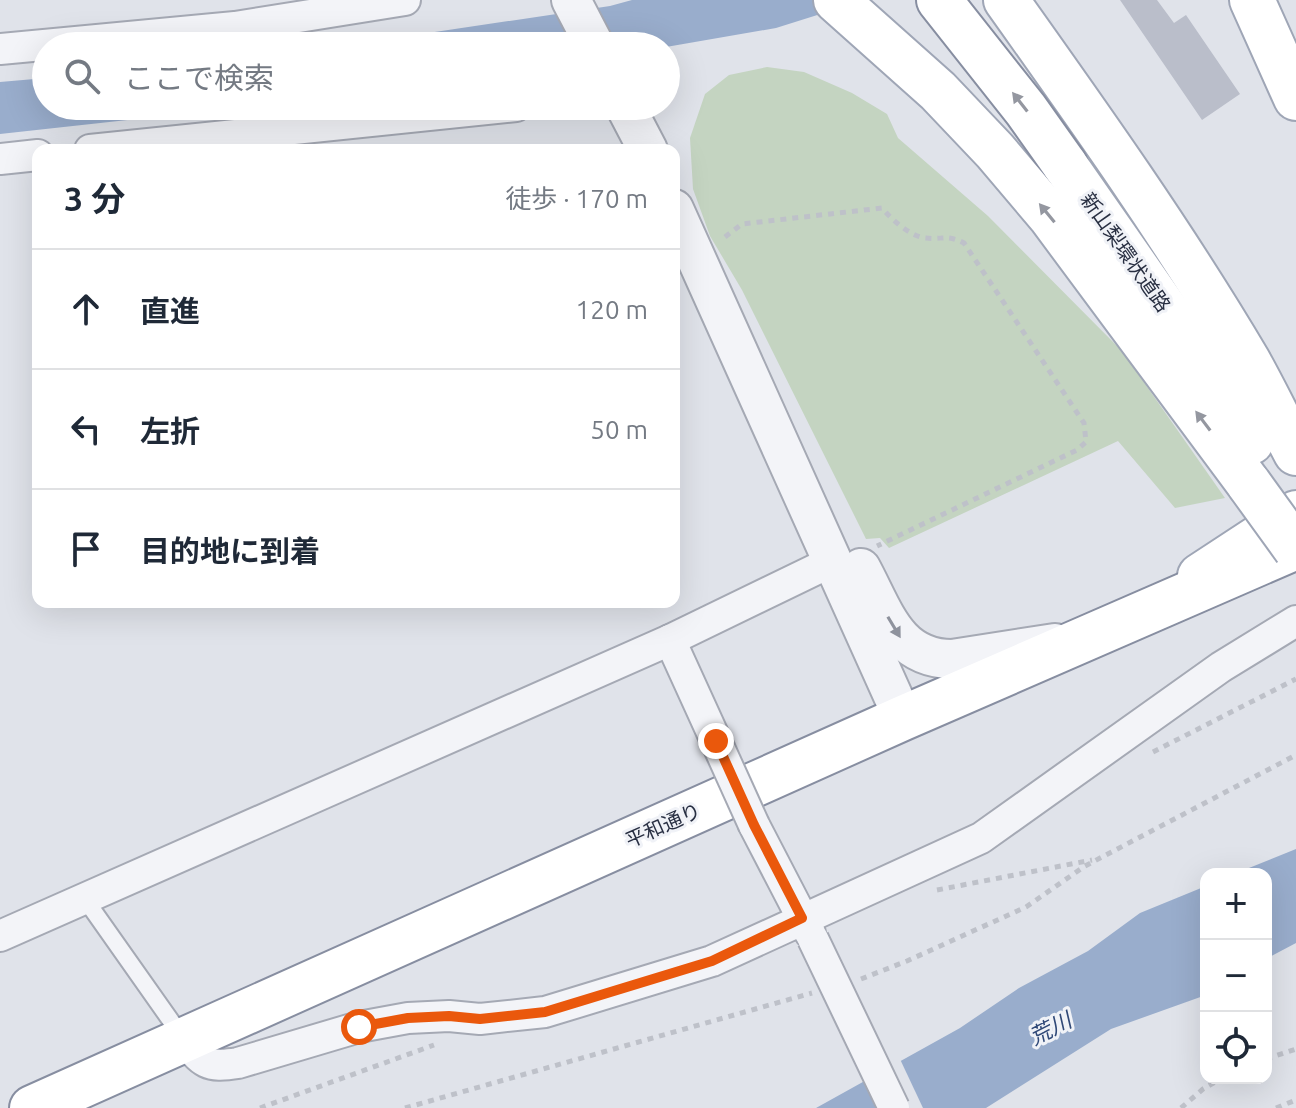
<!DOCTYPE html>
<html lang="ja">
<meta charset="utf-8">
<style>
body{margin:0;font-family:Ubuntu,"Noto Sans JP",sans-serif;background:#f2f2f3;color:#1f2937}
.controls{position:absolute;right:24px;bottom:24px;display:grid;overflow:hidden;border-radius:16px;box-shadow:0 8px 32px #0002}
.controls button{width:72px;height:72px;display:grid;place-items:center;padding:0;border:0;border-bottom:2px solid #e0e1e3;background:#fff;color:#1f2937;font:40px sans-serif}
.stop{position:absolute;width:24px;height:24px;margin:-18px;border:6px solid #ea580c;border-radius:50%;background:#fff}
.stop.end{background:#ea580c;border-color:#fff;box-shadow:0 2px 8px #0008}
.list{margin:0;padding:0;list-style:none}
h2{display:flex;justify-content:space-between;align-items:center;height:104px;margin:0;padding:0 32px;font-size:34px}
h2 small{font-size:26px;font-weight:400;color:#747a83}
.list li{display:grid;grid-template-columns:52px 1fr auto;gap:24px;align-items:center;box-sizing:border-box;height:120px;padding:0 32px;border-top:2px solid #e0e1e3}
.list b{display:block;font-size:30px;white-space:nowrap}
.list em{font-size:26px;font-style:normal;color:#747a83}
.icon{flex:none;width:44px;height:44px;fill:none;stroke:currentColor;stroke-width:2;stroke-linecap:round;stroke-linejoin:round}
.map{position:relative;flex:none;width:1296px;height:1108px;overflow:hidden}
.search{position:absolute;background:#fff;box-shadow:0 8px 32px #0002;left:32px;top:32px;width:648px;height:88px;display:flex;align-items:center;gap:20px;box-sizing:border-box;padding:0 28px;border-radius:44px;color:#747a83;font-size:30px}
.panel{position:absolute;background:#fff;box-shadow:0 8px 32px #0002;left:32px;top:144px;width:648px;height:464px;border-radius:16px}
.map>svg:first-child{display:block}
.green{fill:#c4d4c1}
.water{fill:#99adcc}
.pier{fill:#e0e3ea}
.building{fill:#babeca}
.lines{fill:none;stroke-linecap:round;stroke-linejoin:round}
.service-casing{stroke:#a5a9b4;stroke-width:20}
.minor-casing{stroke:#a5a9b4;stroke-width:34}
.tertiary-casing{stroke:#a5a9b4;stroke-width:42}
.primary-casing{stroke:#9fa6b6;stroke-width:48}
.trunk-casing{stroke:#878ea1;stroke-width:48}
.motorway-casing{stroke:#878ea1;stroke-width:48}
.path{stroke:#bec1c9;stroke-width:5;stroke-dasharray:6 6;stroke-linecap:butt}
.service{stroke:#f3f4f8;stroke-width:16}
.minor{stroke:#f3f4f8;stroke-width:30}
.tertiary{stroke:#f3f4f8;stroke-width:38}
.primary{stroke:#fff;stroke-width:44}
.trunk{stroke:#fff;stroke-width:44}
.motorway{stroke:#fff;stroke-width:44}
.minor-bridge-casing{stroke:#a5a9b4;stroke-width:34;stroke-linecap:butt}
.primary-bridge-casing{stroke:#9fa6b6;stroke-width:48;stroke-linecap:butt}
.minor-bridge{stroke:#f3f4f8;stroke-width:30}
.primary-bridge{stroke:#fff;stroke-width:44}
.oneway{fill:#9497a0}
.oneway2{fill:#8e929d}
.route{stroke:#ea580c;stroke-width:10}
.labels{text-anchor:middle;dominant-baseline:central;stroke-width:6;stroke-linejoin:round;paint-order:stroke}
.street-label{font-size:20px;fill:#282f42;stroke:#f0f2f7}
.water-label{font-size:22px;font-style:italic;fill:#304978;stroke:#f0f2f7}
</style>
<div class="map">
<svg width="1296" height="1108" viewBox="0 0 1296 1108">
<rect width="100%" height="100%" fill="#e0e3ea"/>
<!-- green -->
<polygon class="green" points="767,67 804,72 852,93 887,114 898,138 988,216 1122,351 1225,498 1175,508 1118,441 889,548 880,538 866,539 742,290 710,236 693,189 690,138 705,94 729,75"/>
<!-- water -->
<g class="water">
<polygon points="632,0 865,0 776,28 666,47 341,46 610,6"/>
<polygon points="46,78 46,106 255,106 0,134 0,82"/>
<polygon points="1296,849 1296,943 1266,959 1266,874 1234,874"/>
<polygon points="1206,886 1206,995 1111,1029 986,1108 816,1108 960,1028 1019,988 1088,951 1140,913"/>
</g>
<!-- pier -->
<polygon class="pier" points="899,1057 923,1108 880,1108 864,1076"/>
<!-- building -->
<polygon class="building" points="1120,0 1157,0 1174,23 1186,15 1240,94 1202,120"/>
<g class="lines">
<defs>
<polyline id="service" points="85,899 183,1038"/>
<g id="minor">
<polyline points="0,49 235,27 405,0"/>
<polyline points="90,150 516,106"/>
<polyline points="0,159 38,155"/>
<polyline points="670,640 716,741"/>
<polyline points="754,825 810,933"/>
<polyline points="0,936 670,640 833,561"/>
<path d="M184 1039C202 1063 207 1068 238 1063L359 1027 408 1018 449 1016 480 1019 545 1012 712 961 981 838 1221 667 1296 621"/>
</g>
<g id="tertiary">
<polyline points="571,0 595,46"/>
<polyline points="625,106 648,150"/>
<polyline points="674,209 903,718"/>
<path d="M861 568C884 610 896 659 952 659L1055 643"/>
</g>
<g id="primary">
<polyline points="836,0 938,91 995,151 1050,216 1249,484"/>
<path d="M1006 0C1090 118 1174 236 1248 361 1265 391 1280 423 1296 453"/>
<polyline points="1252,0 1296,98"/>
<polyline points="1065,165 1184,336 1251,442"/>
<polyline points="1200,576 1296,513"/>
</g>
<polyline id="trunk" points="32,1108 903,718 1296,547"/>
<polyline id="motorway" points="939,0 1026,110 1065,165"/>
</defs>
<!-- service casing -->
<use href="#service" class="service-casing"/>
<!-- minor casing -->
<use href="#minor" class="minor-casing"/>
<!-- tertiary casing -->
<use href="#tertiary" class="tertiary-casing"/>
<!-- primary casing -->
<use href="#primary" class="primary-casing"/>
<!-- trunk casing -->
<use href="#trunk" class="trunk-casing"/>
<!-- motorway casing -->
<use href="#motorway" class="motorway-casing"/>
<!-- path -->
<g class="path">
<path d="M725 237 742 224 882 208C891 219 911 237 926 238 943 240 946 234 964 243L1084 423 1086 442 1077 450 877 546"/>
<polyline points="1153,752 1296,679"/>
<polyline points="937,890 1092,860"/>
<polyline points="861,979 907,961 1026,907 1085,866 1296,755"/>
<polyline points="1266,1059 1296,1049"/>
<polyline points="260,1108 434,1045"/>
<polyline points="405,1108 812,993"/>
<polyline points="1181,1108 1203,1089 1222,1078"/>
<polyline points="1276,1108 1296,1100"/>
</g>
<!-- service -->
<use href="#service" class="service"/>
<!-- minor -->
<use href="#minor" class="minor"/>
<!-- tertiary -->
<use href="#tertiary" class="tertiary"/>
<!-- primary -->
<use href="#primary" class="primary"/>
<!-- trunk -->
<use href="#trunk" class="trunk"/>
<!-- motorway -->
<use href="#motorway" class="motorway"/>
<defs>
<g id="minor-bridge">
<polyline points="716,741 754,825"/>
<polyline points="813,939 894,1108"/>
</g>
<polyline id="primary-bridge" points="1249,484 1296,549"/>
</defs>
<!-- minor-bridge casing -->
<use href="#minor-bridge" class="minor-bridge-casing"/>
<!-- primary-bridge casing -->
<use href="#primary-bridge" class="primary-bridge-casing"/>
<!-- minor-bridge -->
<use href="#minor-bridge" class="minor-bridge"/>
<!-- primary-bridge -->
<use href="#primary-bridge" class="primary-bridge"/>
</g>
<!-- one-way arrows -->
<defs><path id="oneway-solid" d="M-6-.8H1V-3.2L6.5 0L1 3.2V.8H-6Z" transform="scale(2)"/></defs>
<g class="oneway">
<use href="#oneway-solid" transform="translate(1020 102) rotate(-128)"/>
<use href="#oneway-solid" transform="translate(1047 213) rotate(-129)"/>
<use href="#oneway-solid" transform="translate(1203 421) rotate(-127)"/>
</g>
<use class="oneway2" href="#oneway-solid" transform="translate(894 627) rotate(59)"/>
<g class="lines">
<!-- route -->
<polyline class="route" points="359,1027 408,1018 449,1016 480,1019 545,1012 712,961 802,918 754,825 716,741"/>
</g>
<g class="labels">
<!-- street labels -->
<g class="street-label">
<text transform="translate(1126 252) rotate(55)">新山梨環状道路</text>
<text transform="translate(663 825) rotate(-24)">平和通り</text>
</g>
<!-- water labels -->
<g class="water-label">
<text transform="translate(1050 1028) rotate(-27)">荒川</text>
</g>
</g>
</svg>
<div class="controls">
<button>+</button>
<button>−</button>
<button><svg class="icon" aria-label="locate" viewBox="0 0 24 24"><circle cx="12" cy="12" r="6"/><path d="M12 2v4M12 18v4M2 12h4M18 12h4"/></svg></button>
</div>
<div class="stop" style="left:359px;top:1027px"></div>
<div class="stop end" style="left:716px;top:741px"></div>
<div class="search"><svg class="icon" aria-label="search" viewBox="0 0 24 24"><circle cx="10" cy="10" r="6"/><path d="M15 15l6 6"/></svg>ここで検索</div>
<section class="panel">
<h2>3 分<small>徒歩 · 170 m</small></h2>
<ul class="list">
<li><svg class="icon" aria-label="ahead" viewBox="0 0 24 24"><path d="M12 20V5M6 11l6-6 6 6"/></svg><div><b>直進</b></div><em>120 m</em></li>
<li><svg class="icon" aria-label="left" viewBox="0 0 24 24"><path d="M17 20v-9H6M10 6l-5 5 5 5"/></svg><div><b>左折</b></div><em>50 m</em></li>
<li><svg class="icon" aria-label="arrive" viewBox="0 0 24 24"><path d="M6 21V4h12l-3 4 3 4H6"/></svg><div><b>目的地に到着</b></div></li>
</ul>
</section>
</div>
